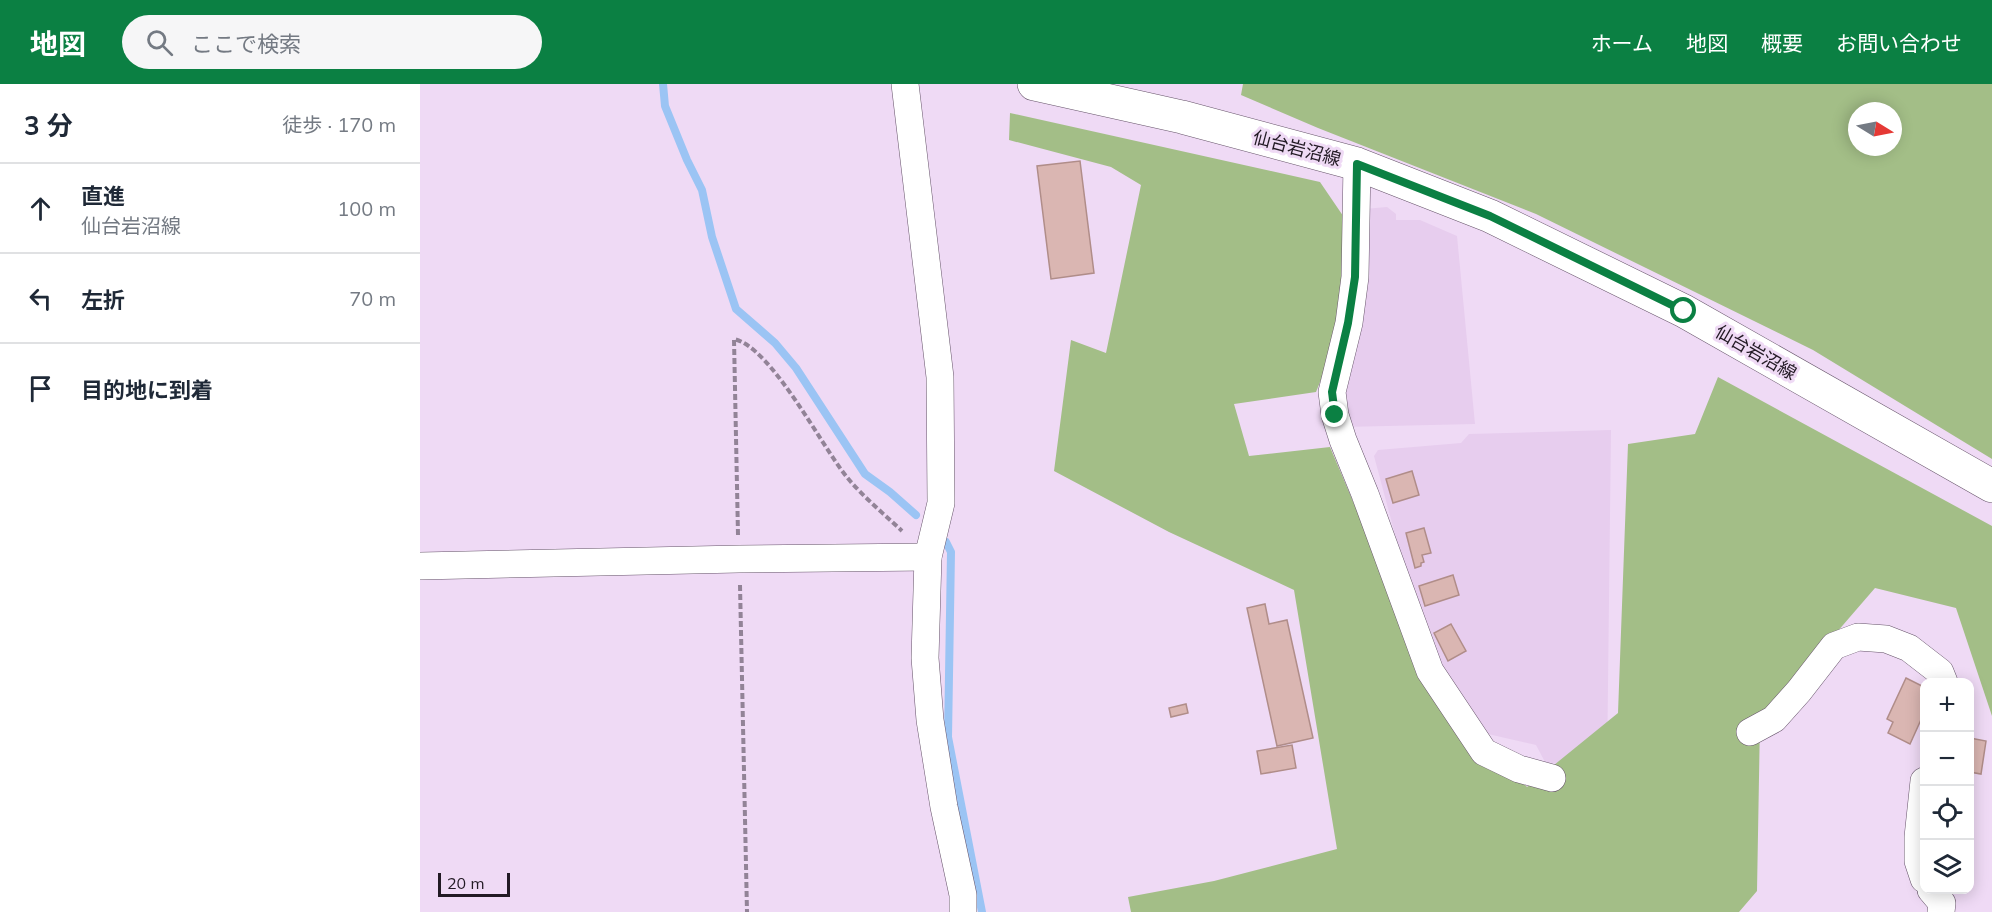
<!DOCTYPE html>
<html lang="ja">
<meta charset="utf-8">
<style>
body{margin:0;font-family:Mulish,"Noto Sans JP",sans-serif;background:#f6f6f7;color:#1f2937}
.controls{position:absolute;right:18px;bottom:18px;display:grid;overflow:hidden;border-radius:12px;box-shadow:0 3px 15px #0003}
.controls button{width:54px;height:54px;display:grid;place-items:center;padding:0;border:0;border-bottom:2px solid #e0e1e3;background:#fff;color:#1f2937;font:30px sans-serif}
.compass{position:absolute;left:1428px;top:18px;width:54px;height:54px;border-radius:50%;background:#fff;box-shadow:0 3px 15px #0003;rotate:100deg}
.scale{position:absolute;left:18px;bottom:15px;width:72px;box-sizing:border-box;padding-left:6px;border:3px solid #221a24;border-top:0;font-size:16px;line-height:21px;white-space:nowrap;color:#221a24;-webkit-text-stroke:4px #efdaf5;paint-order:stroke}
.stop{position:absolute;width:18px;height:18px;margin:-14px;border:4px solid #0b8043;border-radius:50%;background:#fff}
.stop.end{background:#0b8043;border-color:#fff;box-shadow:0 2px 6px #0008}
.list{margin:0;padding:0;list-style:none}
h2{display:flex;justify-content:space-between;align-items:center;height:78px;margin:0;padding:0 24px;font-size:26px}
h2 small{font-size:20px;font-weight:400;color:#747a83}
.list li{display:grid;grid-template-columns:39px 1fr auto;gap:18px;align-items:center;box-sizing:border-box;height:90px;padding:0 24px;border-top:2px solid #e0e1e3}
.list b{display:block;font-size:22px;white-space:nowrap}
.list p{margin:0;font-size:20px;white-space:nowrap;color:#747a83}
.list em{font-size:20px;font-style:normal;color:#747a83}
.icon{flex:none;width:33px;height:33px;fill:none;stroke:currentColor;stroke-width:2;stroke-linecap:round;stroke-linejoin:round}
.map{position:relative;flex:none;width:1572px;height:828px;overflow:hidden}
header{display:flex;align-items:center;gap:36px;box-sizing:border-box;height:84px;padding:0 30px;background:#0b8043;color:#fff}
header strong{font-size:28px}
nav{display:flex;gap:33px;margin-inline-start:auto;font-size:21px}
.search{width:420px;height:54px;background:#f6f6f7;display:flex;align-items:center;gap:15px;box-sizing:border-box;padding:0 21px;border-radius:33px;color:#747a83;font-size:22px}
main{display:flex}
aside{flex:1;background:#fff}
.map>svg:first-child{display:block}
.built{fill:#e7cdee}
.forest{fill:#a3be87;fill-rule:evenodd}
.lines{fill:none;stroke-linecap:round;stroke-linejoin:round}
.stream{stroke:#9bc4f4;stroke-width:8}
.building{fill:#dab6b2;stroke:#b08d89;stroke-width:1.5}
.minor-casing{stroke:#66546a;stroke-width:28}
.primary-casing{stroke:#66546a;stroke-width:34}
.path{stroke:#928397;stroke-width:4;stroke-dasharray:6 3;stroke-linecap:butt}
.minor{stroke:#fff;stroke-width:27}
.primary{stroke:#fff;stroke-width:33}
.route{stroke:#0b8043;stroke-width:8}
.labels{text-anchor:middle;dominant-baseline:central;stroke-width:6;stroke-linejoin:round;paint-order:stroke}
.street-label{font-size:18px;fill:#221a24;stroke:#efdaf5}
</style>
<header>
<strong>地図</strong>
<div class="search"><svg class="icon" aria-label="search" viewBox="0 0 24 24"><circle cx="10" cy="10" r="6"/><path d="M15 15l6 6"/></svg>ここで検索</div>
<nav><a>ホーム</a><a>地図</a><a>概要</a><a>お問い合わせ</a></nav>
</header>
<main>
<aside>
<h2>3 分<small>徒歩 · 170 m</small></h2>
<ul class="list">
<li><svg class="icon" aria-label="ahead" viewBox="0 0 24 24"><path d="M12 20V5M6 11l6-6 6 6"/></svg><div><b>直進</b><p>仙台岩沼線</p></div><em>100 m</em></li>
<li><svg class="icon" aria-label="left" viewBox="0 0 24 24"><path d="M17 20v-9H6M10 6l-5 5 5 5"/></svg><div><b>左折</b></div><em>70 m</em></li>
<li><svg class="icon" aria-label="arrive" viewBox="0 0 24 24"><path d="M6 21V4h12l-3 4 3 4H6"/></svg><div><b>目的地に到着</b></div></li>
</ul>
</aside>
<div class="map">
<svg width="1572" height="828" viewBox="0 0 1572 828">
<rect width="100%" height="100%" fill="#efdaf5"/>
<!-- built -->
<g class="built">
<polygon points="967,123 976,130 976,136 1000,136 1037,152 1055,340 923,343 920,307 944,125"/>
<polygon points="1191,346 1187,686 1125,678 1116,661 1068,650 1002,551 954,372 958,366 1041,359 1049,350"/>
</g>
<!-- forest -->
<g class="forest">
<path d="M823 0H1572V375L1393 266 1116 130 898 44 821 11ZM1437 27H1473V63H1437Z"/>
<polygon points="590,29 900,98 932,145 925,236 896,308 814,320 829,372 910,363 1007,592 1107,703 1198,629 1208,360 1275,350 1298,293 1572,442 1572,632 1536,524 1455,504 1340,637 1337,807 1319,828 711,828 708,813 794,797 917,765 874,506 749,448 634,387 651,256 686,269 721,101 691,83 589,56"/>
</g>
<g class="lines">
<!-- stream -->
<g class="stream">
<polyline points="243,0 245,22 267,76 282,106 292,153 316,225 355,259 376,284 445,390 470,408 496,431"/>
<polyline points="526,458 531,468 528,653 562,828"/>
</g>
</g>
<!-- building -->
<g class="building">
<polygon points="660,77 674,189 631,195 617,82"/>
<polygon points="992,387 999,411 973,419 966,395"/>
<polygon points="1004,444 1011,469 1002,471 1004,478 1001,479 1001,482 995,484 986,449"/>
<polygon points="1033,491 1039,511 1005,522 999,502"/>
<polygon points="845,520 849,540 867,536 893,654 857,662 827,524"/>
<polygon points="1031,540 1046,567 1028,577 1014,549"/>
<polygon points="1486,594 1504,603 1504,629 1490,660 1468,649 1473,638 1467,635"/>
<polygon points="766,620 768,629 751,633 749,624"/>
<polygon points="1550,654 1566,657 1561,690 1550,688"/>
<polygon points="872,661 876,684 841,690 837,667"/>
</g>
<g class="lines">
<defs>
<g id="minor">
<polyline points="485,0 520,293 521,419 508,473 505,574 510,636 524,723 543,811 543,828"/>
<polyline points="937,80 935,193 929,239 912,308 915,331 923,356 945,410 1010,587 1064,668 1099,685 1132,694"/>
<polyline points="0,482 319,475 508,473"/>
<polyline points="1330,648 1354,635 1379,607 1414,562 1438,553 1466,555 1489,564 1520,588 1524,598"/>
<polyline points="1504,697 1498,753 1498,777 1504,795"/>
<polyline points="1511,806 1522,819 1521,828"/>
</g>
<polyline id="primary" points="614,0 762,33 937,80 1070,132 1264,227 1572,402"/>
</defs>
<!-- minor casing -->
<use href="#minor" class="minor-casing"/>
<!-- primary casing -->
<use href="#primary" class="primary-casing"/>
<!-- path -->
<g class="path">
<path d="M318 451 314 255C351 263 401 361 426 392 442 412 463 429 482 447"/>
<polyline points="320,501 327,828"/>
</g>
<!-- minor -->
<use href="#minor" class="minor"/>
<!-- primary -->
<use href="#primary" class="primary"/>
</g>
<g class="lines">
<!-- route -->
<polyline class="route" points="915,331 912,308 928,239 935,193 937,80 1070,132 1264,227"/>
</g>
<g class="labels">
<!-- street labels -->
<g class="street-label">
<text transform="translate(877 64) rotate(15)">仙台岩沼線</text>
<text transform="translate(1336 268) rotate(30)">仙台岩沼線</text>
</g>
</g>
</svg>
<div class="controls">
<button>+</button>
<button>−</button>
<button><svg class="icon" aria-label="locate" viewBox="0 0 24 24"><circle cx="12" cy="12" r="6"/><path d="M12 2v4M12 18v4M2 12h4M18 12h4"/></svg></button>
<button><svg class="icon" aria-label="layers" viewBox="0 0 24 24"><path d="M12 4l9 5-9 5-9-5zM3 14l9 5 9-5"/></svg></button>
</div>
<svg class="compass" viewBox="-18 -18 36 36"><path d="M0-13l5 13h-10z" fill="#e53935"/><path d="M0 13l5-13h-10z" fill="#747a83"/></svg>
<div class="scale">20 m</div>
<div class="stop" style="left:1264px;top:227px"></div>
<div class="stop end" style="left:915px;top:331px"></div>
</div>
</main>
